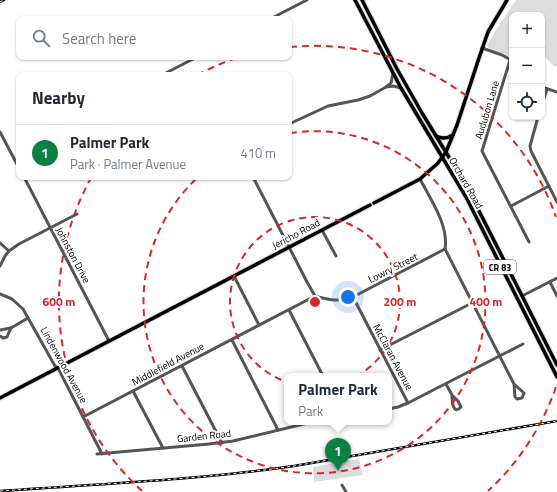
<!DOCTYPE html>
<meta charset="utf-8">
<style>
body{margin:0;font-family:"Titillium Web",sans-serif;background:#f2f2f3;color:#1f2937}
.controls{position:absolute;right:12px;top:12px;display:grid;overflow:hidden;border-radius:8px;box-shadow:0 1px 3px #0004}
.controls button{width:36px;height:36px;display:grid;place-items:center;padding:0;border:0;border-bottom:1px solid #e0e1e3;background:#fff;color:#1f2937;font:20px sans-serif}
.you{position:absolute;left:348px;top:297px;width:14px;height:14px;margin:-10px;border:3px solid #fff;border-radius:50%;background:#1a73e8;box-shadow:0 0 0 6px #1a73e833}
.badge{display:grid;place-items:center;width:26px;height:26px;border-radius:50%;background:#0b8043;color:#fff;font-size:13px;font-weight:700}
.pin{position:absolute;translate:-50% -33px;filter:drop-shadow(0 1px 2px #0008)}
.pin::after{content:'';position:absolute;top:21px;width:14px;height:12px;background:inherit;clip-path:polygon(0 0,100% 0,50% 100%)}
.popup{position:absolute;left:284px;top:373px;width:108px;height:52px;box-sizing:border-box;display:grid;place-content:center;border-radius:8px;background:#fff;filter:drop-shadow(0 1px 3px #0005);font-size:13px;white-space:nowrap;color:#747a83}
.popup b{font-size:15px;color:#1f2937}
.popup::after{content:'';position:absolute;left:50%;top:100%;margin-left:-8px;border:8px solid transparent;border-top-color:#fff}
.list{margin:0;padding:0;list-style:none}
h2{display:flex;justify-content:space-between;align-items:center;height:52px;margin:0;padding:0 16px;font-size:17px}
h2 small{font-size:13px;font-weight:400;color:#747a83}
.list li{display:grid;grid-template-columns:26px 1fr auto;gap:12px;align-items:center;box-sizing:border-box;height:56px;padding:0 16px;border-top:1px solid #e0e1e3}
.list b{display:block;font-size:15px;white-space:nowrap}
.list p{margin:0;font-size:13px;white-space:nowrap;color:#747a83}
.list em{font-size:13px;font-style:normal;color:#747a83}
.icon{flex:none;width:22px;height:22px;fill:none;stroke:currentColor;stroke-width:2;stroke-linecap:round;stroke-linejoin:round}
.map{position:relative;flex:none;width:557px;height:492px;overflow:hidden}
.search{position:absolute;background:#fff;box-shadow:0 1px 3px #0004;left:16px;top:16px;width:276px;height:44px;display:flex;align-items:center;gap:10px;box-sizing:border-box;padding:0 14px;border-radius:8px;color:#747a83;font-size:15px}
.panel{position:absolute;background:#fff;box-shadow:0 1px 3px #0004;left:16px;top:72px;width:276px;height:108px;border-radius:8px}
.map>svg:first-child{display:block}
.green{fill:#dcdcdc}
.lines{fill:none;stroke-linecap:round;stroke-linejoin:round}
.major-casing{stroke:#dbdbdb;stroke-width:5.5}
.minor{stroke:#555;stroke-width:3}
.major{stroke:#000;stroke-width:3.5}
.rail-casing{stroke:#000;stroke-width:2.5}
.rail{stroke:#fff;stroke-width:1;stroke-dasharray:3;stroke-linecap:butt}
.ring{fill:none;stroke:#d62828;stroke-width:2;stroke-dasharray:7 5}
.labels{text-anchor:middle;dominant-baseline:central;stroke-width:4;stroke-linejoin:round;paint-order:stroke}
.shield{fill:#fff;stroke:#4c4c4c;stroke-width:1}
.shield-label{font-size:9px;font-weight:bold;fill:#000}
.street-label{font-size:10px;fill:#000;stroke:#fff}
.centre{fill:#d62828;stroke:#fff;stroke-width:2}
.ring-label{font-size:12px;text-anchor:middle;font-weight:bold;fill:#d62828;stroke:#fff;stroke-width:4;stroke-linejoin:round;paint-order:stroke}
</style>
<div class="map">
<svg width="557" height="492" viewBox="0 0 557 492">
<rect width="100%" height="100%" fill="#fff"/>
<!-- green -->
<g class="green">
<path d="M516 0H557V66H554L542 54V15H512V59C505 53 494 53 487 46L496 30Z"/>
<polygon points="359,459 363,475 314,482 313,467"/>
</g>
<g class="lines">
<defs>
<g id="major">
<polyline points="355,0 401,88 466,197 557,377"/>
<polyline points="362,0 397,69 422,113 461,177 476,205 557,365"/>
<path d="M436 136C442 139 447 139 453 135"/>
<polyline points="374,203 420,179 438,163 446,152 457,125 479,58 488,32 507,0"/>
<polyline points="0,398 370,205"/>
</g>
</defs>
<!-- major casing -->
<use href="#major" class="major-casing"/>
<!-- minor -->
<g class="minor">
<polyline points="270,19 307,0"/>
<polyline points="482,48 502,55 511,60"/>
<polyline points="510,60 482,151 529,242"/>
<polyline points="162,75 197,57"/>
<polyline points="386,87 391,83 393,73"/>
<polyline points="542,87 557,92"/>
<polyline points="542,105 547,89"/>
<polyline points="538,117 530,146 531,151 557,202"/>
<polyline points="289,124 328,106 358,100 370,96 386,87 393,86 401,88"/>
<polyline points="0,132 19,168"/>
<polyline points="24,177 109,341"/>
<polyline points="253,177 307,282 315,296"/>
<path d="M420 179C431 200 449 226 445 249L514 384 515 397 517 399 522 398 524 393 514 384"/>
<polyline points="511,206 549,186"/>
<polyline points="322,230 336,256"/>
<polyline points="0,243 9,251"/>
<polyline points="0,266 5,256 9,251 19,244 77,214"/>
<polyline points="234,276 259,325"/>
<polyline points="550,282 557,296"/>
<polyline points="0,294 12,299 23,309 55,366 58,368 102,454"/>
<polyline points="522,296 557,278"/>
<polyline points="353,297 408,403"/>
<polyline points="289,310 323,376"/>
<polyline points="0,330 11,328 28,318"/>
<polyline points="0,336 3,338 7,337 11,328"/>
<polyline points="232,340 278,430"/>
<polyline points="380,350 472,303"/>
<polyline points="182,366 222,443"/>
<path d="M446 384 452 395 458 401 461 407C453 416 452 401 452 395"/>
<polyline points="133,391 163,448"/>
<polyline points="389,409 398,407 408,403 523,344"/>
<path d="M83 417 315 296C329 300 335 301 349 299L445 249"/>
<polyline points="97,454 209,444 233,441 312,422"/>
<polyline points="342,485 346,492"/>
</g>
<!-- major -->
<use href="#major" class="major"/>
<defs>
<g id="rail">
<polyline points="0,2 4,0"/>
<path d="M0 491C98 484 197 480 294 466L557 421"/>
</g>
</defs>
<!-- rail casing -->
<use href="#rail" class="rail-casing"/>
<!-- rail -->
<use href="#rail" class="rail"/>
</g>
<!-- distance rings -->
<g class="ring">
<circle cx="315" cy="302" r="85"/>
<path d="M290 133A171 171 0 1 1 197 178"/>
<path d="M556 387A256 256 0 0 1 488 491M142 491A256 256 0 0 1 91 178M197 75A256 256 0 0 1 240 57M290 47A256 256 0 0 1 556 217"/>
</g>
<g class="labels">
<!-- shield labels -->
<rect class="shield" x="484" y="260" width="32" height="14" rx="3"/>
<g class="shield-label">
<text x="500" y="267">CR 83</text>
</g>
<!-- street labels -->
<g class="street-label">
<text transform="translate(487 110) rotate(-73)">Audubon Lane</text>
<text transform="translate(466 183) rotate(60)">Orchard Road</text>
<text transform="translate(296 234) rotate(-28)">Jericho Road</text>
<text transform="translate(73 255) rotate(62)">Johnston Drive</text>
<text transform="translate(393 268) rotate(-27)">Lowry Street</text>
<text transform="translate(393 357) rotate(62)">McClaran Avenue</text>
<text transform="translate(168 364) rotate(-28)">Middlefield Avenue</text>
<text transform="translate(64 365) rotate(61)">Lindenwood Avenue</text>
<text transform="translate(204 436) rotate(-6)">Garden Road</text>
</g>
</g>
<circle cx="315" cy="302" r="6" class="centre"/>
<g class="ring-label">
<text x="400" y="306">200 m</text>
<text x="486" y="306">400 m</text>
<text x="59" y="306">600 m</text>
</g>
</svg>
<div class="controls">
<button>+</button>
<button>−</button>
<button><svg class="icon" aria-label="locate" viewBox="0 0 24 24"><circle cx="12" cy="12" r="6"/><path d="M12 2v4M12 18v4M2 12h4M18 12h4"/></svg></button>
</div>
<div class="you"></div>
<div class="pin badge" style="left:338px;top:471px">1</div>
<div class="popup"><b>Palmer Park</b>Park</div>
<div class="search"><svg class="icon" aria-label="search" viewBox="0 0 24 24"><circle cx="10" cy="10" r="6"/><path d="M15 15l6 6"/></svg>Search here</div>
<section class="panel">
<h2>Nearby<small></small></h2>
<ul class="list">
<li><span class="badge">1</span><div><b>Palmer Park</b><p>Park · Palmer Avenue</p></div><em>410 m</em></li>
</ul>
</section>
</div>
